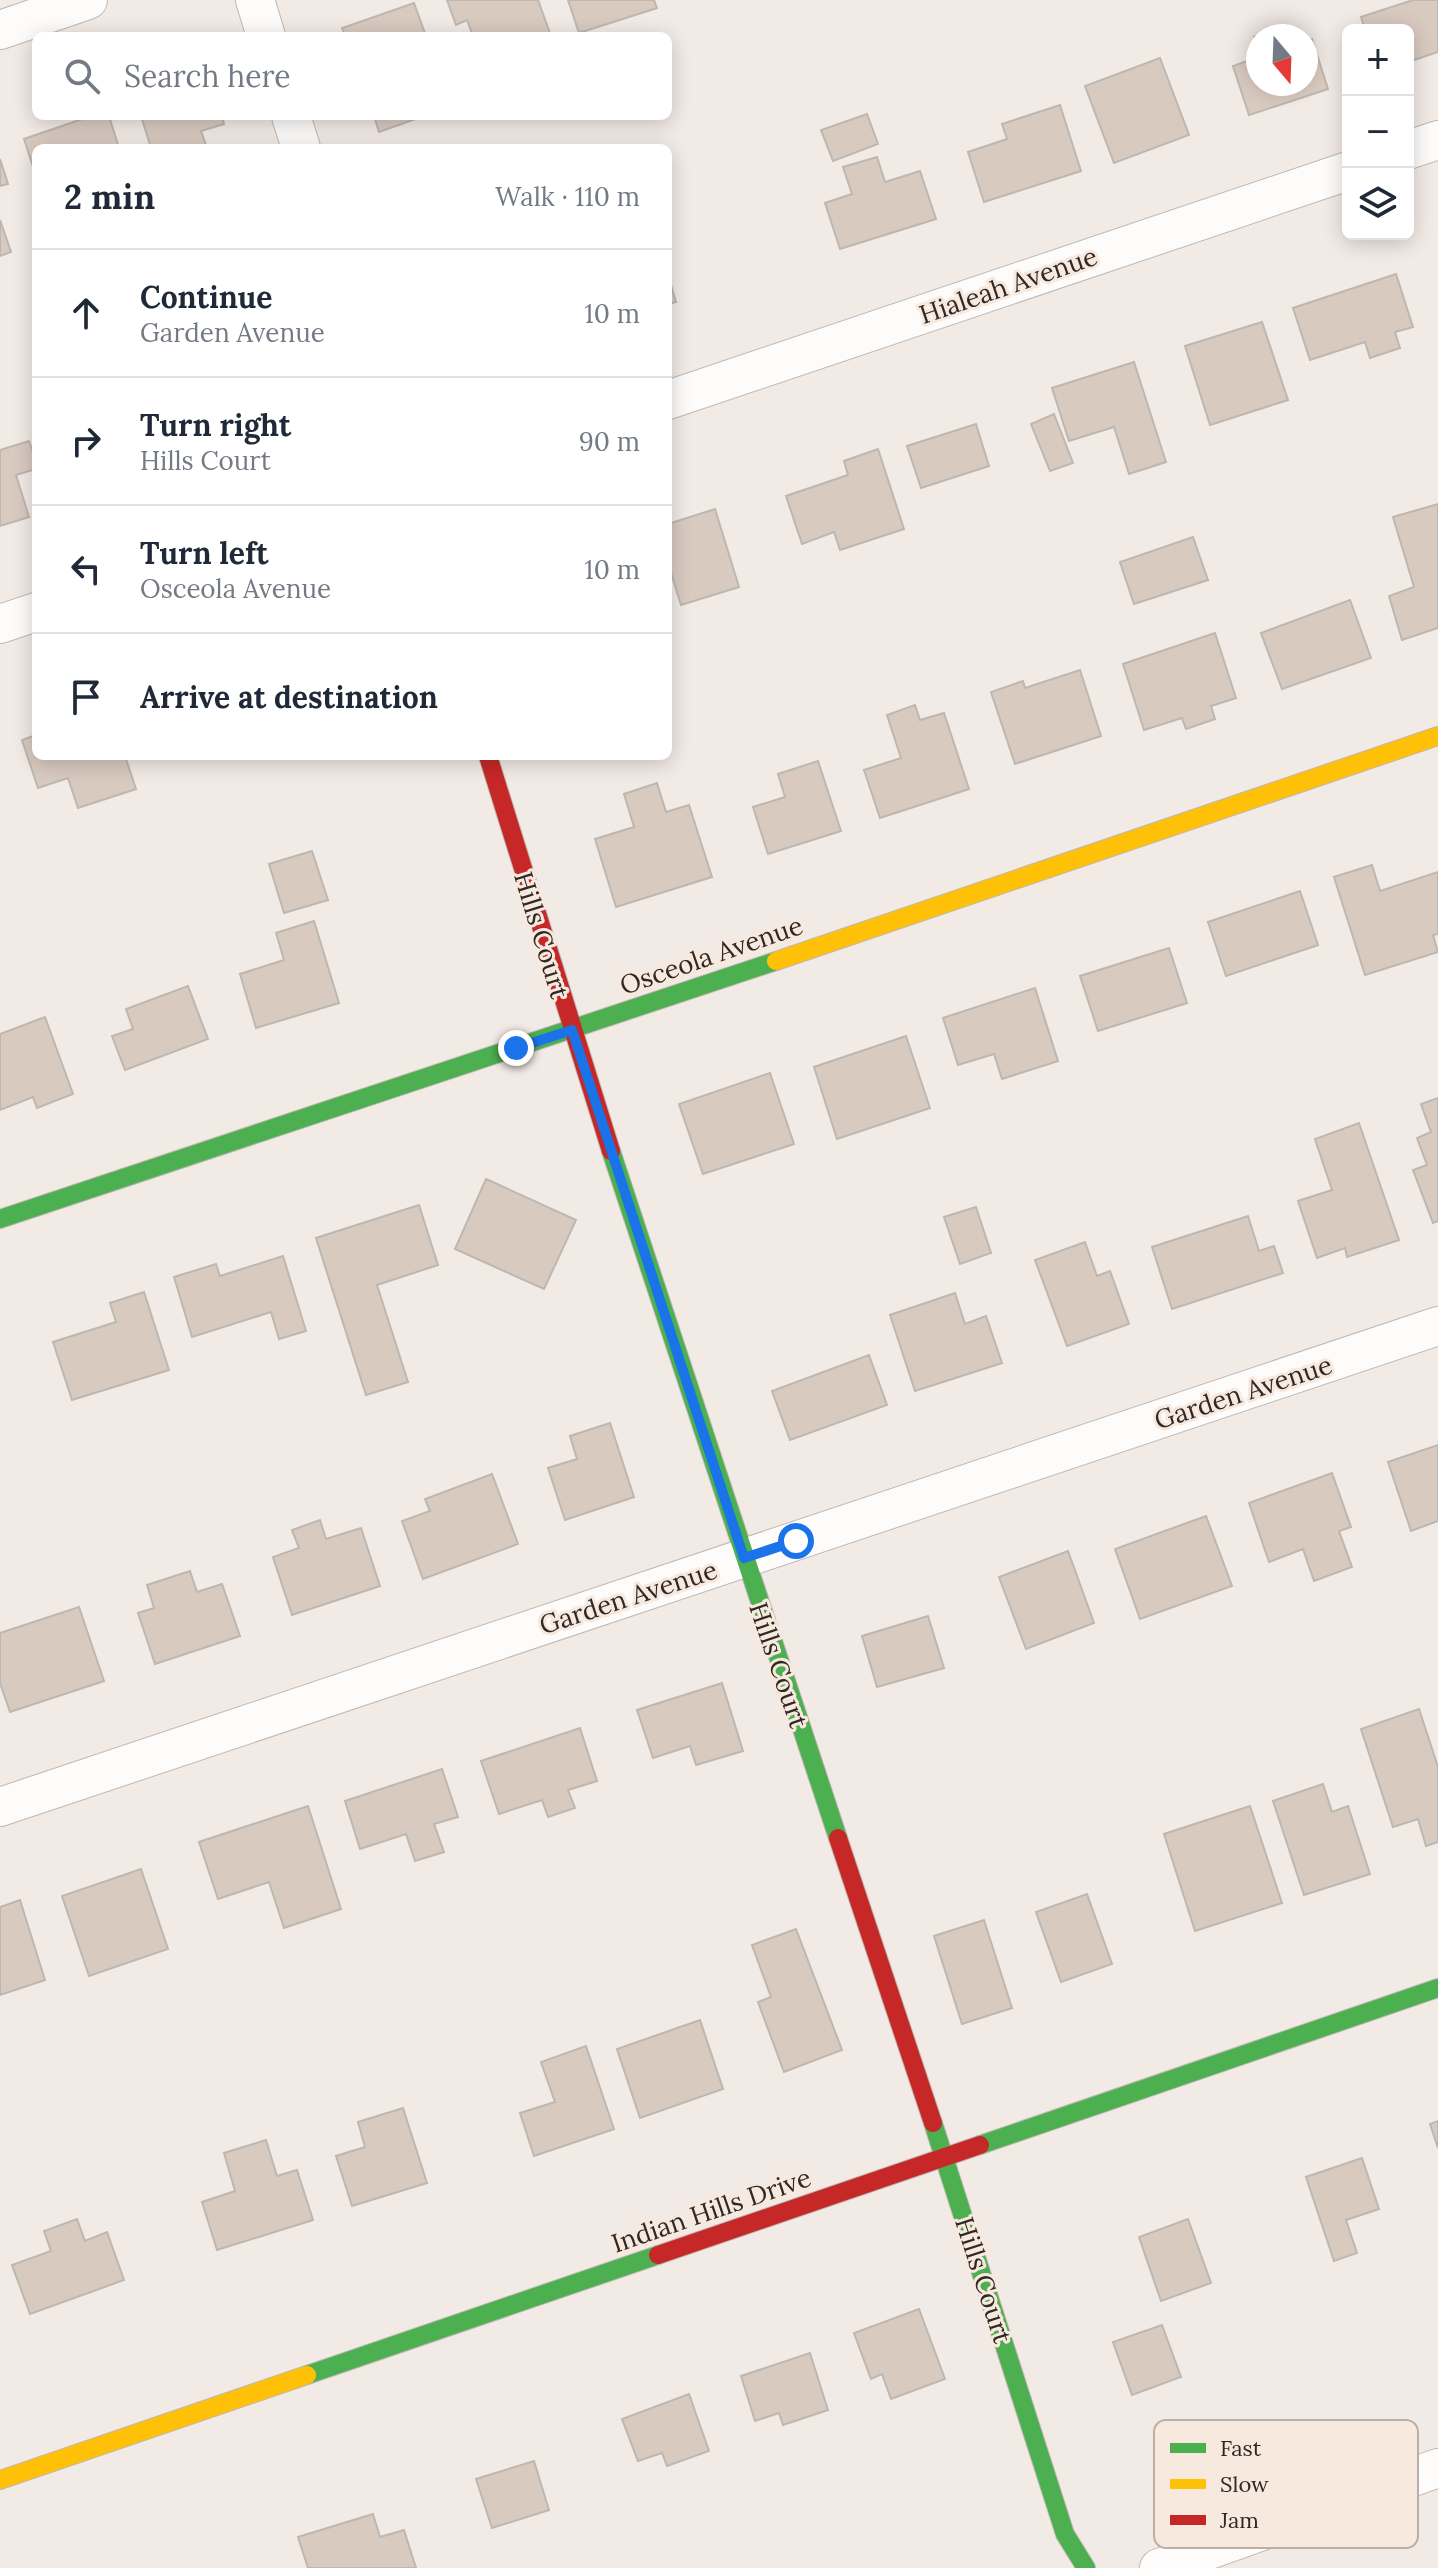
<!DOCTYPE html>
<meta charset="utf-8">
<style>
body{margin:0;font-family:Lora,serif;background:#f2f2f3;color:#1f2937}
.controls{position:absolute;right:24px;top:24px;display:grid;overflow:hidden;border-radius:12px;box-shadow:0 4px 20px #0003}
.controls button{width:72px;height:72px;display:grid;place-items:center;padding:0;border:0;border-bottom:2px solid #e0e1e3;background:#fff;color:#1f2937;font:40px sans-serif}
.compass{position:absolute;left:1246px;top:24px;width:72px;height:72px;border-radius:50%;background:#fff;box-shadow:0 4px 20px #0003;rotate:161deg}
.stop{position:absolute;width:24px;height:24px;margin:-18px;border:6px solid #1a73e8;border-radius:50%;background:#fff}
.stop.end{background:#1a73e8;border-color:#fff;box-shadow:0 2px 8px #0008}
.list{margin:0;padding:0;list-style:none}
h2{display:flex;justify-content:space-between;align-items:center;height:104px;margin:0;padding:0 32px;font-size:34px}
h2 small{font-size:26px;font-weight:400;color:#747a83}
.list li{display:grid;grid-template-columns:52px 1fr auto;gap:24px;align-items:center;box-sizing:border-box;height:128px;padding:0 32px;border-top:2px solid #e0e1e3}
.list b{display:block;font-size:30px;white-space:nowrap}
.list p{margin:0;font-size:26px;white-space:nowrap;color:#747a83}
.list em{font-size:26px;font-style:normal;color:#747a83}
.icon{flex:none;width:44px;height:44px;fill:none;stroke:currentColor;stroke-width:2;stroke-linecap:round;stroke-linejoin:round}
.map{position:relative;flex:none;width:1438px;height:2568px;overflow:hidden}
.search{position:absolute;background:#fff;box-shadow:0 4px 20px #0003;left:32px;top:32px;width:640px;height:88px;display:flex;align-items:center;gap:20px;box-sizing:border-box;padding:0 28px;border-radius:12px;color:#747a83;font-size:30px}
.panel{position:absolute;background:#fff;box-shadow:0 4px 20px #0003;left:32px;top:144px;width:640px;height:616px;border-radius:12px}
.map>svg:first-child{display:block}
.building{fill:#d9cac0;stroke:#bdb7b2;stroke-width:2}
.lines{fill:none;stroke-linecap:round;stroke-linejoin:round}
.street-casing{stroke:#beb8b4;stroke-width:40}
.fast-casing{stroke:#beb8b4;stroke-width:20}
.slow-casing{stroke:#beb8b4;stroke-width:20}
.jam-casing{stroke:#beb8b4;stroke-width:20}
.street{stroke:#fdfcfb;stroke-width:38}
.fast{stroke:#4caf50;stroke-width:18}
.slow{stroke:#ffc107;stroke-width:18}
.jam{stroke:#c62828;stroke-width:18}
.route{stroke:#1a73e8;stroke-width:10}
.labels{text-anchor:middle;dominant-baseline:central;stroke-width:6;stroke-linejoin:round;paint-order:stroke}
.street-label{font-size:26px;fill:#2f2926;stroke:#f8e9df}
.key{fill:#f8e9df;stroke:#bcafa8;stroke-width:2}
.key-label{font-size:22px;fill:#2f2926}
</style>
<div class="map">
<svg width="1438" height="2568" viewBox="0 0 1438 2568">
<rect width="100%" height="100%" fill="#f2eae5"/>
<!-- building -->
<g class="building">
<polygon points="447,0 538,0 551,36 473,36 467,20 456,25"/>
<polygon points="568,0 654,0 657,8 579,33"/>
<polygon points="1413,0 1438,0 1438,52 1408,62 1408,30 1365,30 1361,17"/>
<polygon points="414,3 426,36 345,36 342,28"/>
<polygon points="1284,27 1287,36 1258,36 1258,51 1254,37"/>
<polygon points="1312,39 1328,89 1249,115 1233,66 1258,57 1258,84 1306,84 1306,41"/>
<polygon points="1160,58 1189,135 1114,163 1085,86"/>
<polygon points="1060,105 1081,171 984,202 968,152 1007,139 1002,124"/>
<polygon points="867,114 878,144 833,161 821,130"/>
<polygon points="91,116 109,116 119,148 36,148 35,173 24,139"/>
<polygon points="141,116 222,116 224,124 201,131 207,148 151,148"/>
<polygon points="374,116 424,116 379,132"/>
<polygon points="877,157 885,182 920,171 936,219 840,249 825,203 852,194 843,167"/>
<polygon points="0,159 8,184 0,186"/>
<polygon points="0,220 11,252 0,256"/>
<polygon points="1396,274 1413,327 1395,332 1400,348 1370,358 1365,342 1310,360 1293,308"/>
<polygon points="668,275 676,302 668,304"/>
<polygon points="1262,322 1288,400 1210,425 1185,346"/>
<polygon points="1134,362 1166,462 1129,474 1114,427 1069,441 1052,388"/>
<polygon points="1054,414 1073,463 1050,471 1031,424"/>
<polygon points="976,424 989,466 921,488 907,446"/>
<polygon points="29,441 36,461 36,469 16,475 29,517 0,526 0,450"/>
<polygon points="878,449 904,529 840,550 834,532 802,544 786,496 848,475 844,461"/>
<polygon points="1438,504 1438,628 1402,640 1389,596 1414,587 1393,517"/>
<polygon points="715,509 739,587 681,605 668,563 668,524"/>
<polygon points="1193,537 1208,580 1134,604 1120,562"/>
<polygon points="1350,600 1371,658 1282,689 1261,633"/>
<polygon points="1215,633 1236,698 1211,706 1215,719 1186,729 1182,718 1144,730 1123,664"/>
<polygon points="1080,670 1101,736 1015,764 991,692 1023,681 1025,688"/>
<polygon points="915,705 920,720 944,713 969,789 880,818 864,770 901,758 887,715"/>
<polygon points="36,735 36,756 125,756 136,789 78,808 68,778 38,788 22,740"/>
<polygon points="818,761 841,831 768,854 753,807 785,797 778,774"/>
<polygon points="657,783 666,812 689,805 712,877 616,907 595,839 634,827 624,794"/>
<polygon points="312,851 328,900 284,913 269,864"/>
<polygon points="1372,865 1380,891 1438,872 1438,934 1433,935 1438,952 1365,975 1334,877"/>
<polygon points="1300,891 1318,945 1226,976 1208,922"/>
<polygon points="314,921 339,1003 256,1028 240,974 284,960 276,933"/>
<polygon points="1169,948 1187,1003 1098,1031 1080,976"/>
<polygon points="188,986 208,1039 125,1070 112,1036 133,1029 126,1009"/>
<polygon points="1035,988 1058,1061 1002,1079 994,1054 958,1065 943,1018"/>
<polygon points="45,1017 73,1094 37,1108 33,1097 0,1110 0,1034"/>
<polygon points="906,1036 930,1108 837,1139 814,1067"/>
<polygon points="770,1073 794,1144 703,1174 679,1104"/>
<polygon points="1438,1098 1438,1221 1433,1223 1413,1170 1427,1165 1417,1138 1431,1132 1421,1104"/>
<polygon points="1359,1123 1399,1240 1347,1257 1345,1248 1317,1258 1298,1201 1332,1190 1315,1139"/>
<polygon points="486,1179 576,1220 544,1289 455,1249"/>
<polygon points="419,1205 438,1265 377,1285 408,1382 366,1395 316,1238"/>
<polygon points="976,1207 991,1253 960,1264 944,1217"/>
<polygon points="1248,1216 1259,1251 1274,1246 1283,1273 1172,1309 1152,1247"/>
<polygon points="1085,1242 1097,1276 1110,1271 1129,1324 1067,1346 1035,1260"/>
<polygon points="283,1256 306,1331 279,1339 271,1312 192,1337 174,1277 216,1264 220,1276"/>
<polygon points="144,1292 169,1370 72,1400 53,1342 116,1322 110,1303"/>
<polygon points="955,1293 965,1324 986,1316 1002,1363 915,1391 890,1315"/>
<polygon points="869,1355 887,1405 790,1440 772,1391"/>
<polygon points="610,1423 634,1497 565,1520 548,1468 577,1459 570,1436"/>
<polygon points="1438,1445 1438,1521 1411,1531 1388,1462"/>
<polygon points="1332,1473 1351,1527 1339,1531 1352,1567 1314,1581 1303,1549 1269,1562 1249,1503"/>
<polygon points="492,1474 518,1544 423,1579 402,1521 430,1511 425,1499"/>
<polygon points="1206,1516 1232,1586 1140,1619 1115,1549"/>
<polygon points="320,1520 326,1539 361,1528 380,1586 292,1615 273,1557 299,1548 292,1530"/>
<polygon points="1068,1551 1094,1623 1026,1649 999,1577"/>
<polygon points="190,1571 197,1592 222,1584 240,1636 155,1664 138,1613 154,1608 147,1585"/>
<polygon points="79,1607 104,1681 10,1712 0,1683 0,1633"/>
<polygon points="928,1616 944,1668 877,1687 862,1636"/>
<polygon points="722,1683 743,1751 696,1765 690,1746 653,1758 637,1710"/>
<polygon points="1419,1709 1438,1767 1438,1842 1426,1846 1418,1819 1393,1827 1361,1729"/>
<polygon points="580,1728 597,1781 568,1790 575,1808 548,1817 542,1800 499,1814 481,1761"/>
<polygon points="442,1769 458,1817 434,1824 444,1852 415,1861 406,1834 360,1849 345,1801"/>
<polygon points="1323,1784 1332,1812 1348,1806 1370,1874 1304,1895 1273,1801"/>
<polygon points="308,1806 341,1909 284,1928 269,1882 218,1899 199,1842"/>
<polygon points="1250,1806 1282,1903 1195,1931 1164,1834"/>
<polygon points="141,1869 168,1949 89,1976 62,1896"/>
<polygon points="1087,1894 1112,1964 1061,1982 1036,1912"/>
<polygon points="20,1900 45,1980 0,1995 0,1907"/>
<polygon points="984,1920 1012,2008 962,2024 934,1936"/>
<polygon points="796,1929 842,2050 784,2072 758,2002 771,1997 752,1945"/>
<polygon points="700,2020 723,2089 640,2118 617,2049"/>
<polygon points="586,2046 614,2129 534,2156 520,2113 555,2102 541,2062"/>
<polygon points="403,2108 427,2183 352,2206 336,2156 365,2147 358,2122"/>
<polygon points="1438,2121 1438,2148 1430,2124"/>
<polygon points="266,2140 277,2176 297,2170 313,2220 217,2250 202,2202 235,2191 224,2153"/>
<polygon points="1362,2158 1379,2209 1346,2220 1357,2253 1334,2261 1306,2177"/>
<polygon points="77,2219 85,2241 107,2232 124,2280 30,2314 12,2265 51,2251 44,2231"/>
<polygon points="1188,2219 1211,2283 1161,2301 1139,2237"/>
<polygon points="919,2309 945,2379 891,2399 882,2374 871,2379 854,2333"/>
<polygon points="1162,2325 1181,2377 1132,2395 1113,2342"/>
<polygon points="810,2353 828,2410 783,2425 779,2413 755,2421 741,2376"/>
<polygon points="689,2394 709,2451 667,2466 662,2453 638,2461 622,2419"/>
<polygon points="534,2461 549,2510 492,2528 476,2479"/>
<polygon points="373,2514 380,2537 404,2530 416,2568 308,2568 298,2537"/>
</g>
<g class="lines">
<defs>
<g id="street">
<polyline points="255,0 266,36"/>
<polyline points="0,30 88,0"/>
<polyline points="291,116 301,148"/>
<polyline points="1408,150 1438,140"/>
<polyline points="668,400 1348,171"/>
<polyline points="0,624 36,612"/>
<polyline points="0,1807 1438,1326"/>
<polyline points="1159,2568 1438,2468"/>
</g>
<g id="fast">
<polyline points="611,1151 838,1838"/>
<polyline points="0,1219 776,961"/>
<polyline points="933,2123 1065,2534 1086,2568"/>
<polyline points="980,2145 1438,1988"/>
<polyline points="307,2375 658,2255"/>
</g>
<g id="slow">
<polyline points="776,961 1438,736"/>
<polyline points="0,2480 307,2375"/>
</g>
<g id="jam">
<polyline points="488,756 611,1151"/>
<polyline points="838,1838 933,2123"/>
<polyline points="658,2255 980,2145"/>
</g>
</defs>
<!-- street casing -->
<use href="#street" class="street-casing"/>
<!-- fast casing -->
<use href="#fast" class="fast-casing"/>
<!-- slow casing -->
<use href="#slow" class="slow-casing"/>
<!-- jam casing -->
<use href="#jam" class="jam-casing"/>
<!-- street -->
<use href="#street" class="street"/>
<!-- fast -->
<use href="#fast" class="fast"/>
<!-- slow -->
<use href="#slow" class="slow"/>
<!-- jam -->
<use href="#jam" class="jam"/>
</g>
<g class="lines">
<!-- route -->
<polyline class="route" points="516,1048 572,1030 744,1558 796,1541"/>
</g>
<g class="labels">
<!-- street labels -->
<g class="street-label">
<text transform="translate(1008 285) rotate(-19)">Hialeah Avenue</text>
<text transform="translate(542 935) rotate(73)">Hills Court</text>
<text transform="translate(711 955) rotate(-19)">Osceola Avenue</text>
<text transform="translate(1243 1392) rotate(-18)">Garden Avenue</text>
<text transform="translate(628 1597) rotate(-18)">Garden Avenue</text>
<text transform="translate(779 1665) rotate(71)">Hills Court</text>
<text transform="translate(711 2210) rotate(-19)">Indian Hills Drive</text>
<text transform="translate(984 2280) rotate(72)">Hills Court</text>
</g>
</g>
<!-- legend -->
<rect x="1154" y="2420" width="264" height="128" rx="12" class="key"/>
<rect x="1170" y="2443" width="36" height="10" fill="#4caf50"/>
<rect x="1170" y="2479" width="36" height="10" fill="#ffc107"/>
<rect x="1170" y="2515" width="36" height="10" fill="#c62828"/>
<g class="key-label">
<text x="1220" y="2456">Fast</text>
<text x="1220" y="2492">Slow</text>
<text x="1220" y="2528">Jam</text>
</g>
</svg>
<div class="controls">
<button>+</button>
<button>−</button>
<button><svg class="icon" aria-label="layers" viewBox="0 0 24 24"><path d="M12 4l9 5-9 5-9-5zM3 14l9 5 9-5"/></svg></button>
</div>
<svg class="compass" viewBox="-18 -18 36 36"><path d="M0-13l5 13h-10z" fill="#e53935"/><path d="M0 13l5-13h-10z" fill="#747a83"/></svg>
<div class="stop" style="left:796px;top:1541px"></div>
<div class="stop end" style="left:516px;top:1048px"></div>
<div class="search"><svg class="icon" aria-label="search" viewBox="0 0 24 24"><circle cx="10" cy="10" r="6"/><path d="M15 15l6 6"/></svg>Search here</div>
<section class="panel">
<h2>2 min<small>Walk · 110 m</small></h2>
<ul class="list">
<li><svg class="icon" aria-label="ahead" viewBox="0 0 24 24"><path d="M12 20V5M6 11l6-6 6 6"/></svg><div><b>Continue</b><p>Garden Avenue</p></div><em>10 m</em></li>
<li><svg class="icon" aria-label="right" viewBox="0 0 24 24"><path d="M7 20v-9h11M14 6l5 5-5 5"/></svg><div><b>Turn right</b><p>Hills Court</p></div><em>90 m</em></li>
<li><svg class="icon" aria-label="left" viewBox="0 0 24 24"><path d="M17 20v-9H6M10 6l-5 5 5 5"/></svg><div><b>Turn left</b><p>Osceola Avenue</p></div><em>10 m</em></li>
<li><svg class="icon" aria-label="arrive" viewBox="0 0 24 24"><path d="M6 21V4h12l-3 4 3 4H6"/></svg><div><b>Arrive at destination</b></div></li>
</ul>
</section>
</div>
